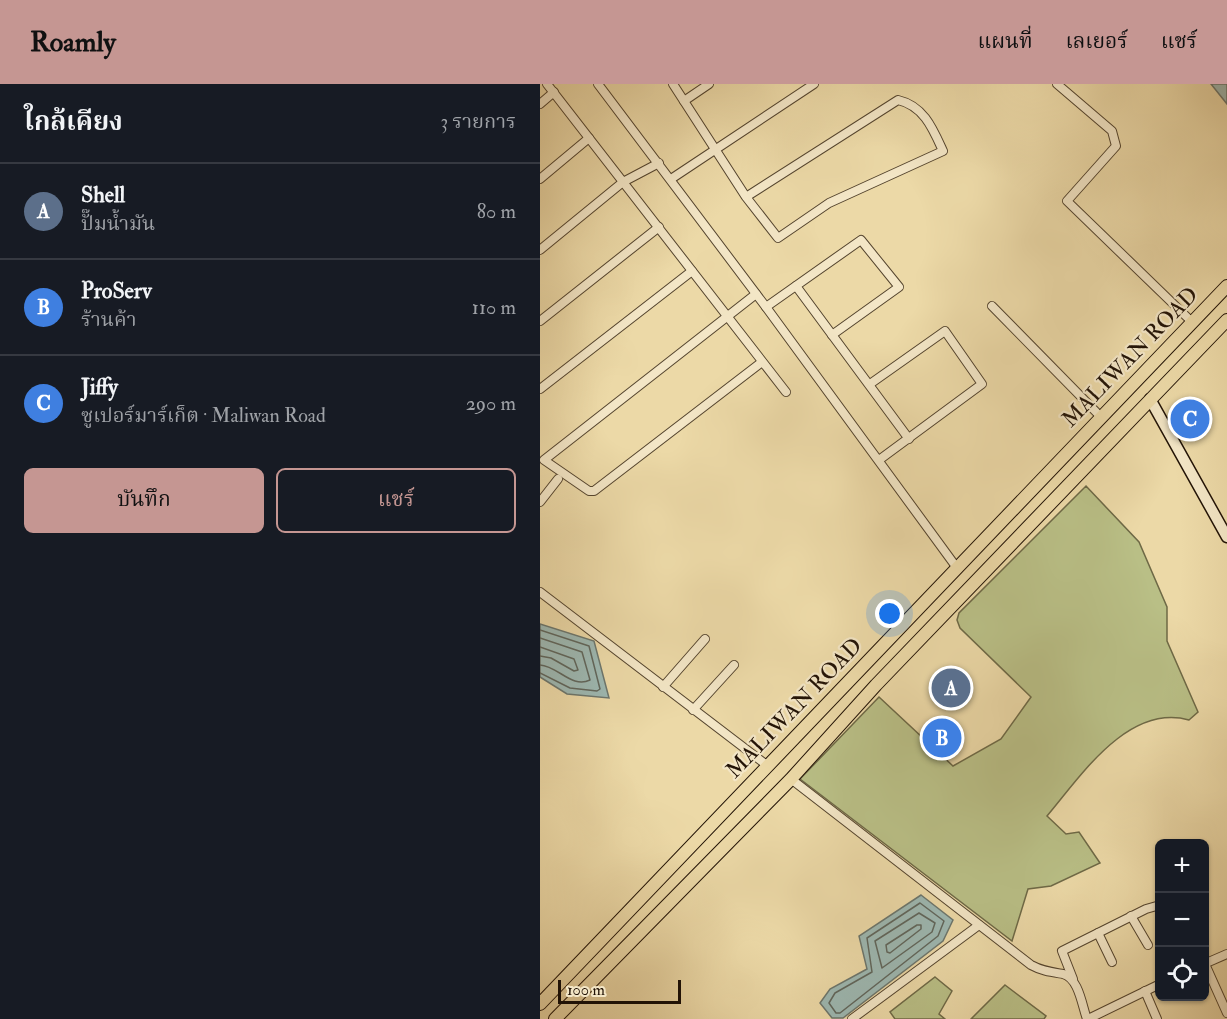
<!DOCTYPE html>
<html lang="th">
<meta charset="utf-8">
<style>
body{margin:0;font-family:"IM FELL Double Pica","Noto Serif Thai",serif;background:#242831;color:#f1f3f6}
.controls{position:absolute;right:18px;bottom:18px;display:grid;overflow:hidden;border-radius:9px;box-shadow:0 2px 4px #0004}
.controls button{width:54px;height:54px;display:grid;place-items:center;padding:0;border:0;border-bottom:2px solid #363941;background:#171b24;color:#f1f3f6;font:30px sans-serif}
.scale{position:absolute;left:18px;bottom:15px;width:123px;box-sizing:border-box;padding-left:6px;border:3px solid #221306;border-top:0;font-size:16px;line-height:21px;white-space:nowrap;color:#221306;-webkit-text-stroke:4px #f3e6c6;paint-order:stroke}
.you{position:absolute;left:350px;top:530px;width:21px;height:21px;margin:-15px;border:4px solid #fff;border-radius:50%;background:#1a73e8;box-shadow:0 0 0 9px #1a73e833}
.badge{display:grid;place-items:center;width:39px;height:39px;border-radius:50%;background:#c59692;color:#fff;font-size:20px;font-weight:700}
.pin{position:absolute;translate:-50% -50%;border:3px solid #fff;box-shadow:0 2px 6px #0006}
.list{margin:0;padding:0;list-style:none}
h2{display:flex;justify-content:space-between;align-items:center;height:78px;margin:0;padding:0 24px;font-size:26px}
h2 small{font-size:20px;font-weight:400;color:#9ea1a6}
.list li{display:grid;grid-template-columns:39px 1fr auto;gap:18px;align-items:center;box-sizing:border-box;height:96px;padding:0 24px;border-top:2px solid #363941}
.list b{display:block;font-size:22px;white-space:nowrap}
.list p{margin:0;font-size:20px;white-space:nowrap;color:#9ea1a6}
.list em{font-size:20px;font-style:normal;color:#9ea1a6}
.actions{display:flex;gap:12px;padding:18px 24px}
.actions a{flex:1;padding:14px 0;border:2px solid #c59692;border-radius:9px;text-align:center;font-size:21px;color:#c59692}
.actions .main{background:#c59692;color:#111}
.icon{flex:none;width:33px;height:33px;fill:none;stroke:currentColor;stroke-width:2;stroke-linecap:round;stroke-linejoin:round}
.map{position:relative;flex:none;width:687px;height:935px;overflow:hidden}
header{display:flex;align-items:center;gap:36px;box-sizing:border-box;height:84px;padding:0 30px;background:#c59692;color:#111}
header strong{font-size:28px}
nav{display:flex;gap:33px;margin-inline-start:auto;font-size:21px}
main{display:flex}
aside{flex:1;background:#171b24}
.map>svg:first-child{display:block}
.green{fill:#b9bf86;stroke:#6e6946;stroke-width:1.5}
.water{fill:#9db8b2;stroke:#6c766d;stroke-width:1.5}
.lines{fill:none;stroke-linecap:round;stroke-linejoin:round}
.shore{stroke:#60665c;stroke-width:1.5}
.street-casing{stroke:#54442e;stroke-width:10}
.secondary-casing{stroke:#221306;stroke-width:13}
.primary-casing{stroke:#221306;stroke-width:14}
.street{stroke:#f3e6c6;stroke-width:8}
.secondary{stroke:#f3e6c6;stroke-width:10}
.primary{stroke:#ecd9a7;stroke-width:12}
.labels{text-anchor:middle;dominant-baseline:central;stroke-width:4.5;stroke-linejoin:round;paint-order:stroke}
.street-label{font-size:22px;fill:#221306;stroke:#f3e6c6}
</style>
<header>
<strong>Roamly</strong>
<nav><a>แผนที่</a><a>เลเยอร์</a><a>แชร์</a></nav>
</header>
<main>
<aside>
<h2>ใกล้เคียง<small>3 รายการ</small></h2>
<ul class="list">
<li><span class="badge" style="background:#5c6f8a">A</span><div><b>Shell</b><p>ปั๊มน้ำมัน</p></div><em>80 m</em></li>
<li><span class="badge" style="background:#3f7fe0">B</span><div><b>ProServ</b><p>ร้านค้า</p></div><em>110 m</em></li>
<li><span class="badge" style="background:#3f7fe0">C</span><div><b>Jiffy</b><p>ซูเปอร์มาร์เก็ต · Maliwan Road</p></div><em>290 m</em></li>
</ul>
<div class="actions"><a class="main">บันทึก</a><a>แชร์</a></div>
</aside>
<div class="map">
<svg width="687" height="935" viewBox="0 0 687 935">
<rect width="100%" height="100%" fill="#ecd9a7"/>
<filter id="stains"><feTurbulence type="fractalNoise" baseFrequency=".00333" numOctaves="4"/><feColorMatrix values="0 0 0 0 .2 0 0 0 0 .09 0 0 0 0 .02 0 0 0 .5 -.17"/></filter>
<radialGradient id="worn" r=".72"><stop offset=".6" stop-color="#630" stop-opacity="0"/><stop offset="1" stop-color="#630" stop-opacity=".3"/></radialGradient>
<!-- green -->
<g class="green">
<path d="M546 402 599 458 627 523V557L658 628 649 636C588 619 540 693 507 732L526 750 539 748 560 779 511 802 488 805 472 857 260 695 339 613 413 682 461 655 491 613 420 544 417 536 419 529Z"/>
<polygon points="395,893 412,907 399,930 405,935 355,935 350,928"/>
<polygon points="465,901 506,932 504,935 431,935"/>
</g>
<!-- water -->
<g class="water">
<polygon points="671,0 687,0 687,20"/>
<polygon points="0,540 54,557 69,614 27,610 0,593"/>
<polygon points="381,811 413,836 403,857 303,934 292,934 280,919 290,905 327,885 319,852"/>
</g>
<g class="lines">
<!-- shore -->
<g class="shore">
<polyline points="0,546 49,562 60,605 57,607 30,604 0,589"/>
<path d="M0 554 42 568 50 596C32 605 18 582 0 581"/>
<polyline points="0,563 34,575 38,586 34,587 11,574 0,572"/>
<polygon points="380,819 404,837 398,852 300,929 296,929 289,919 295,909 332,888 327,854"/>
<polygon points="379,829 395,839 392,848 342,884 335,857"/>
<polygon points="377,841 381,841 381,845 350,869 347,868 346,861"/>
</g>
<defs>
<g id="street">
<polyline points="7,0 246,308"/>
<polyline points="58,0 226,223 417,484"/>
<path d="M133 0 206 113 238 154 289 119 403 67C393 45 384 22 358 16L206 113"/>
<polyline points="517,0 572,47 576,62 527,117 652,238"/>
<polyline points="144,17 169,0"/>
<polyline points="0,20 14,8"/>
<polyline points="0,95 49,54"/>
<polyline points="131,95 274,0"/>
<polyline points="0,166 83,98 119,79"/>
<polyline points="256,202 369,355"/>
<polyline points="216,210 4,376 49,407 54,407 222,278"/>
<polyline points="452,222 561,333"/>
<polyline points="226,223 321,156 359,203 292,251"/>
<polyline points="0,237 119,143"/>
<polyline points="330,300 405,247 442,300 339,376"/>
<polyline points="0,305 152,187"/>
<polyline points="0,418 18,395"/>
<polyline points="0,508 228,682"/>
<polyline points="123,603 165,555"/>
<polyline points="153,626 194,581"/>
<path d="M251 695 491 881C502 887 511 888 523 890 539 894 542 922 547 935"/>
<polyline points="591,832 608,861"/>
<polyline points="558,849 572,878"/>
<polyline points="664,880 687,870"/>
<polyline points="665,880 687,929"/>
<polyline points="533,895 522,867 606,825 620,821"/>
<polyline points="605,907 617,935"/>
<polyline points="312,935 439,841"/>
<polyline points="548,935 620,900"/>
</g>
<polyline id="secondary" points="610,315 687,453"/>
<g id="primary">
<polyline points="0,920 687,202"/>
<polyline points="15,935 251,695 336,601 687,236"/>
</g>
</defs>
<!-- street casing -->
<use href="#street" class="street-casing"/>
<!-- secondary casing -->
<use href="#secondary" class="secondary-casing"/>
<!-- primary casing -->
<use href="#primary" class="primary-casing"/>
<!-- street -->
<use href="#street" class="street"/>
<!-- secondary -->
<use href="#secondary" class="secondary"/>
<!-- primary -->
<use href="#primary" class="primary"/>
</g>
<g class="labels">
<!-- street labels -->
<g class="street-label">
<text transform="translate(590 273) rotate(-46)">MALIWAN ROAD</text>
<text transform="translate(254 624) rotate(-46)">MALIWAN ROAD</text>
</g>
</g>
<rect width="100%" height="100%" filter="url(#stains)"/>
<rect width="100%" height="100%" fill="url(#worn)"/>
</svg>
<div class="controls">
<button>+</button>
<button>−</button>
<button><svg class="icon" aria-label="locate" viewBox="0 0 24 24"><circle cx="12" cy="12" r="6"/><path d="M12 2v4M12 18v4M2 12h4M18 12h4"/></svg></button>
</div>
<div class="scale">100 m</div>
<div class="you"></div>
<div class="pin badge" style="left:411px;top:604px;background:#5c6f8a">A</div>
<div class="pin badge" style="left:402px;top:654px;background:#3f7fe0">B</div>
<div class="pin badge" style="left:650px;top:335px;background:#3f7fe0">C</div>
</div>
</main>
